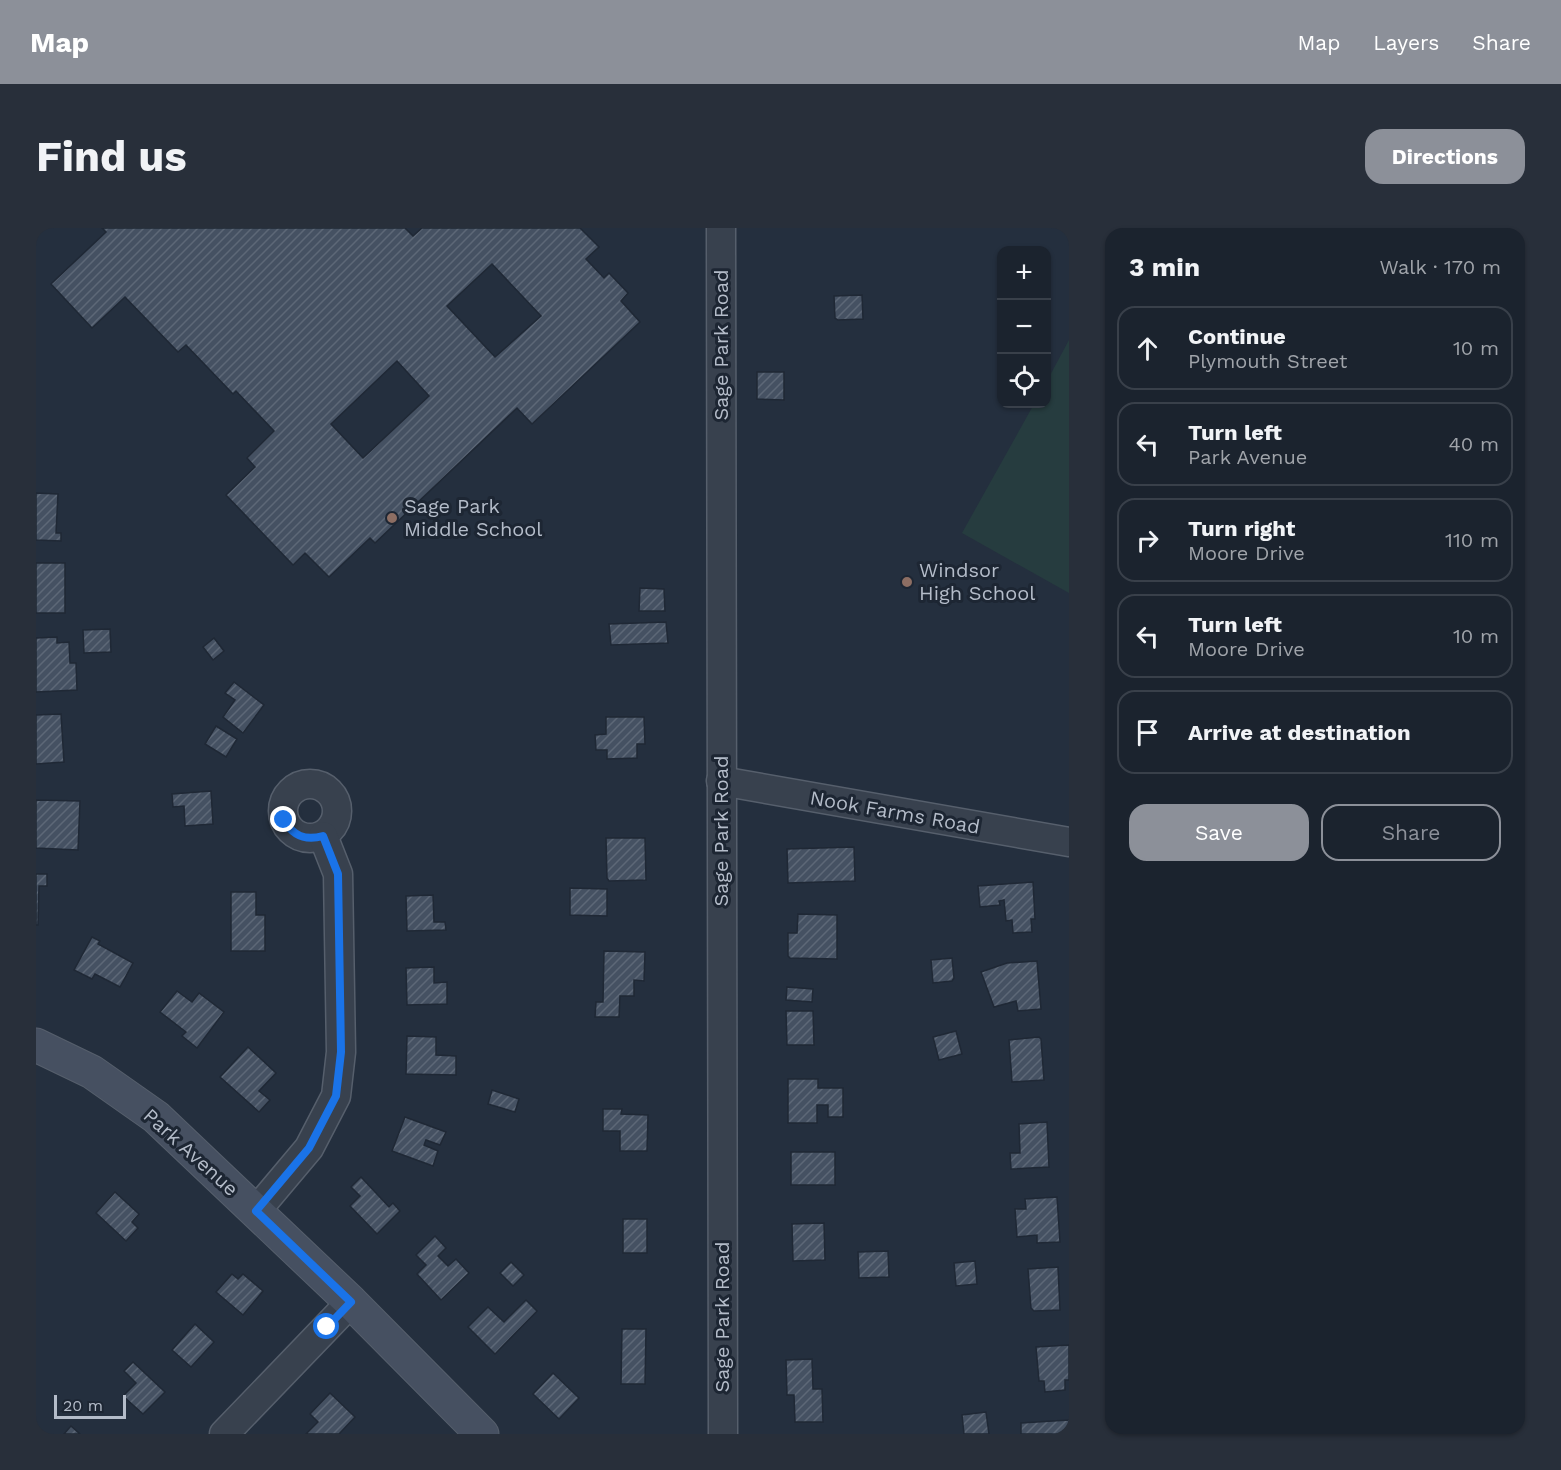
<!DOCTYPE html>
<meta charset="utf-8">
<style>
body{margin:0;font-family:"Work Sans",sans-serif;background:#282f3a;color:#f1f3f6}
.controls{position:absolute;right:18px;top:18px;display:grid;overflow:hidden;border-radius:12px;box-shadow:0 2px 4px #0004}
.controls button{width:54px;height:54px;display:grid;place-items:center;padding:0;border:0;border-bottom:2px solid #39404a;background:#1b232e;color:#f1f3f6;font:30px sans-serif}
.scale{position:absolute;left:18px;bottom:15px;width:72px;box-sizing:border-box;padding-left:6px;border:3px solid #b4bcc9;border-top:0;font-size:16px;line-height:21px;white-space:nowrap;color:#b4bcc9;-webkit-text-stroke:4px #1d2633;paint-order:stroke}
.stop{position:absolute;width:18px;height:18px;margin:-14px;border:4px solid #1a73e8;border-radius:50%;background:#fff}
.stop.end{background:#1a73e8;border-color:#fff;box-shadow:0 2px 6px #0008}
.list{margin:0;padding:0;list-style:none}
h2{display:flex;justify-content:space-between;align-items:center;height:78px;margin:0;padding:0 24px;font-size:26px}
h2 small{font-size:20px;font-weight:400;color:#a0a4aa}
.list li{display:grid;grid-template-columns:39px 1fr auto;gap:18px;align-items:center;box-sizing:border-box;height:84px;margin:0 12px 12px;padding:0 12px;border:2px solid #39404a;border-radius:18px}
.list b{display:block;font-size:22px;white-space:nowrap}
.list p{margin:0;font-size:20px;white-space:nowrap;color:#a0a4aa}
.list em{font-size:20px;font-style:normal;color:#a0a4aa}
.actions{display:flex;gap:12px;padding:18px 24px}
.actions a{flex:1;padding:14px 0;border:2px solid #8c9099;border-radius:18px;text-align:center;font-size:21px;color:#8c9099}
.actions .main{background:#8c9099;color:#fff}
.icon{flex:none;width:33px;height:33px;fill:none;stroke:currentColor;stroke-width:2;stroke-linecap:round;stroke-linejoin:round}
.map{position:relative;flex:none;width:1033px;height:1206px;overflow:hidden;border-radius:18px}
header{display:flex;align-items:center;gap:36px;box-sizing:border-box;height:84px;padding:0 30px;background:#8c9099;color:#fff}
header strong{font-size:28px}
nav{display:flex;gap:33px;margin-inline-start:auto;font-size:21px}
.intro{display:flex;align-items:center;justify-content:space-between;box-sizing:border-box;height:144px;padding:0 36px}
h1{margin:0;font-size:42px}
.button{padding:15px 27px;border-radius:18px;background:#8c9099;color:#fff;font-size:21px;font-weight:700}
main{display:flex;gap:36px;padding:0 36px}
aside{flex:1;background:#1b232e;border-radius:18px;box-shadow:0 2px 4px #0004}
.map>svg:first-child{display:block}
.pitch{fill:#263c3f}
.building{fill:url(#building-hatch);stroke:#1f2835;stroke-width:1.5;fill-rule:evenodd}
.lines{fill:none;stroke-linecap:round;stroke-linejoin:round}
.minor-casing{stroke:#565f6c;stroke-width:31}
.secondary-casing{stroke:#565f6c;stroke-width:35}
.minor{stroke:#38414e;stroke-width:28}
.secondary{stroke:#465061;stroke-width:33}
.route{stroke:#1a73e8;stroke-width:8}
.education-dot{fill:#8d6e63;stroke:#1d2633;stroke-width:2}
.labels{text-anchor:middle;dominant-baseline:central;stroke-width:6;stroke-linejoin:round;paint-order:stroke}
.street-label{font-size:20px;fill:#b4bcc9;stroke:#1d2633}
.poi-label{font-size:20px;fill:#b4bcc9;stroke:#1d2633;text-anchor:start}
</style>
<header>
<strong>Map</strong>
<nav><a>Map</a><a>Layers</a><a>Share</a></nav>
</header>
<div class="intro"><h1>Find us</h1><a class="button">Directions</a></div>
<main>
<div class="map">
<svg width="1033" height="1206" viewBox="0 0 1033 1206">
<defs>
<pattern id="building-hatch" width="6" height="6" patternUnits="userSpaceOnUse" patternTransform="scale(1.5)"><rect width="6" height="6" fill="#455162"/><path d="M-1 1l2-2M0 6l6-6M5 7l2-2" fill="none" stroke="#5d6877"/></pattern>
</defs>
<rect width="100%" height="100%" fill="#242f3e"/>
<!-- pitch -->
<polygon class="pitch" points="1033,112 1033,365 926,305 998,176 1011,176 1011,153"/>
<!-- building -->
<g class="building">
<path d="M66 0H369L377 8 386 0H544L563 19 550 31 568 50 573 45 592 65 585 73 604 94 496 196 481 180 339 315 334 310 293 349 269 325 257 337 190 267 219 239 211 230 238 203 200 163 197 166 150 117 142 124 89 69 56 100 15 56 70 4ZM456 36 505 88 459 129 411 78ZM361 133 393 168 327 230 295 196Z"/>
<polygon points="826,67 827,91 802,92 799,90 798,68"/>
<polygon points="721,144 748,144 748,172 721,171"/>
<polygon points="0,265 22,266 20,305 25,305 25,313 0,312"/>
<rect x="0" y="335" width="29" height="50"/>
<polygon points="604,360 628,361 629,383 603,383"/>
<polygon points="630,394 632,415 575,417 573,396"/>
<polygon points="74,401 75,424 48,425 47,402"/>
<polygon points="21,409 21,415 33,414 34,435 40,435 41,462 0,464 0,410"/>
<polygon points="178,410 188,423 177,432 167,419"/>
<polygon points="198,454 228,477 207,505 187,489 199,472 189,465"/>
<polygon points="25,486 28,534 0,536 0,487"/>
<polygon points="570,489 608,489 609,516 601,516 601,530 571,531 571,522 560,522 559,507 570,506"/>
<polygon points="180,498 201,511 190,529 169,516"/>
<polygon points="175,563 177,596 149,598 148,578 137,579 136,566"/>
<polygon points="0,572 44,573 42,622 0,620"/>
<polygon points="570,610 609,610 610,652 573,653 571,650"/>
<polygon points="818,619 819,653 752,655 751,621"/>
<polygon points="0,646 11,646 11,658 3,658 2,697 0,697"/>
<polygon points="997,654 999,691 995,691 996,704 977,705 976,692 970,693 968,672 963,673 964,677 944,679 942,658"/>
<polygon points="534,660 571,661 571,688 534,687"/>
<polygon points="195,664 220,664 220,687 229,687 229,723 195,723"/>
<polygon points="397,667 398,694 409,694 410,702 371,703 370,668"/>
<polygon points="762,686 801,687 801,731 754,730 752,728 752,705 761,705"/>
<polygon points="56,709 64,713 62,716 97,735 84,759 59,746 56,751 38,742"/>
<polygon points="568,723 609,724 608,753 598,752 598,768 584,768 583,789 559,789 560,774 567,774"/>
<polygon points="916,730 918,750 916,753 897,755 895,732"/>
<polygon points="1001,733 1005,781 982,783 980,773 958,779 945,744 971,735"/>
<polygon points="398,739 398,755 411,754 411,776 371,777 370,740"/>
<polygon points="751,759 777,761 776,774 750,772"/>
<polygon points="141,763 156,774 163,765 188,784 161,820 146,808 150,804 124,784"/>
<polygon points="750,783 777,783 778,817 751,817"/>
<polygon points="920,803 926,826 903,832 897,809"/>
<polygon points="371,808 400,809 400,827 420,828 420,847 370,846"/>
<polygon points="1003,809 1005,811 1008,852 976,854 973,812"/>
<polygon points="212,819 240,845 223,863 234,872 223,884 184,849"/>
<polygon points="752,851 782,851 782,860 807,860 807,889 792,889 792,877 781,877 781,895 752,895"/>
<polygon points="456,862 483,871 479,884 452,876"/>
<polygon points="567,881 586,881 585,886 612,887 611,923 584,923 584,903 567,903"/>
<polygon points="369,889 410,904 404,917 390,912 388,917 402,923 397,938 356,923"/>
<polygon points="1011,894 1013,939 975,941 974,925 984,925 983,896"/>
<rect x="755" y="924" width="44" height="33"/>
<polygon points="325,949 353,979 357,975 364,983 341,1006 314,978 324,968 315,959"/>
<polygon points="79,964 103,986 96,994 102,1000 90,1013 60,985"/>
<polygon points="1021,969 1024,1014 1001,1015 1001,1007 981,1009 979,981 990,981 989,971"/>
<rect x="587" y="991" width="24" height="34"/>
<polygon points="788,995 789,1032 757,1033 756,996"/>
<polygon points="399,1008 410,1020 402,1028 412,1038 420,1031 433,1045 405,1072 381,1046 390,1037 380,1027"/>
<polygon points="852,1023 853,1049 823,1050 822,1024"/>
<polygon points="939,1033 941,1056 920,1058 918,1035"/>
<polygon points="475,1034 488,1047 477,1058 464,1045"/>
<polygon points="1022,1039 1024,1082 998,1083 995,1080 992,1041"/>
<polygon points="196,1046 202,1051 207,1046 227,1063 207,1087 180,1064"/>
<polygon points="490,1072 501,1083 459,1126 432,1099 452,1079 468,1094"/>
<polygon points="159,1096 178,1114 155,1139 136,1122"/>
<polygon points="586,1101 610,1101 609,1156 585,1156"/>
<polygon points="1033,1117 1033,1152 1029,1152 1029,1162 1009,1164 1008,1153 1003,1153 1000,1119"/>
<polygon points="776,1131 777,1161 786,1161 787,1194 759,1194 758,1167 751,1167 750,1132"/>
<polygon points="97,1134 129,1164 107,1186 87,1168 100,1155 88,1143"/>
<polygon points="517,1145 543,1170 523,1191 497,1166"/>
<polygon points="294,1165 319,1189 303,1206 270,1206 282,1194 274,1186"/>
<polygon points="950,1184 953,1206 928,1206 926,1187"/>
<polygon points="1033,1192 1033,1206 985,1206 985,1195"/>
<polygon points="35,1198 44,1206 28,1206"/>
</g>
<g class="lines">
<defs>
<g id="minor">
<polyline points="685,0 687,1206"/>
<polyline points="685,553 1033,614"/>
<circle cx="274" cy="583" r="27"/>
<polyline points="220,983 273,920 300,868 305,824 302,646 287,608"/>
<polyline points="188,1206 315,1074"/>
</g>
<polyline id="secondary" points="0,817 56,844 120,889 315,1074 446,1206"/>
</defs>
<!-- minor casing -->
<use href="#minor" class="minor-casing"/>
<!-- secondary casing -->
<use href="#secondary" class="secondary-casing"/>
<!-- minor -->
<use href="#minor" class="minor"/>
<!-- secondary -->
<use href="#secondary" class="secondary"/>
</g>
<g class="lines">
<!-- route -->
<path class="route" d="M248 592C257 608 269 613 287 608L302 646 305 824 300 868 273 920 220 983 315 1074 291 1099"/>
</g>
<!-- markers -->
<g class="education-dot">
<circle cx="356" cy="290" r="6"/>
<circle cx="871" cy="354" r="6"/>
</g>
<g class="labels">
<!-- street labels -->
<g class="street-label">
<text transform="translate(685 117) rotate(-90)">Sage Park Road</text>
<text transform="translate(859 584) rotate(10)">Nook Farms Road</text>
<text transform="translate(685 603) rotate(-90)">Sage Park Road</text>
<text transform="translate(155 924) rotate(42)">Park Avenue</text>
<text transform="translate(686 1089) rotate(-90)">Sage Park Road</text>
</g>
<!-- poi labels -->
<g class="poi-label">
<text x="368" y="278">Sage Park<tspan x="368" dy="23">Middle School</tspan></text>
<text x="883" y="342">Windsor<tspan x="883" dy="23">High School</tspan></text>
</g>
</g>
</svg>
<div class="controls">
<button>+</button>
<button>−</button>
<button><svg class="icon" aria-label="locate" viewBox="0 0 24 24"><circle cx="12" cy="12" r="6"/><path d="M12 2v4M12 18v4M2 12h4M18 12h4"/></svg></button>
</div>
<div class="scale">20 m</div>
<div class="stop" style="left:291px;top:1099px"></div>
<div class="stop end" style="left:248px;top:592px"></div>
</div>
<aside>
<h2>3 min<small>Walk · 170 m</small></h2>
<ul class="list">
<li><svg class="icon" aria-label="ahead" viewBox="0 0 24 24"><path d="M12 20V5M6 11l6-6 6 6"/></svg><div><b>Continue</b><p>Plymouth Street</p></div><em>10 m</em></li>
<li><svg class="icon" aria-label="left" viewBox="0 0 24 24"><path d="M17 20v-9H6M10 6l-5 5 5 5"/></svg><div><b>Turn left</b><p>Park Avenue</p></div><em>40 m</em></li>
<li><svg class="icon" aria-label="right" viewBox="0 0 24 24"><path d="M7 20v-9h11M14 6l5 5-5 5"/></svg><div><b>Turn right</b><p>Moore Drive</p></div><em>110 m</em></li>
<li><svg class="icon" aria-label="left" viewBox="0 0 24 24"><path d="M17 20v-9H6M10 6l-5 5 5 5"/></svg><div><b>Turn left</b><p>Moore Drive</p></div><em>10 m</em></li>
<li><svg class="icon" aria-label="arrive" viewBox="0 0 24 24"><path d="M6 21V4h12l-3 4 3 4H6"/></svg><div><b>Arrive at destination</b></div></li>
</ul>
<div class="actions"><a class="main">Save</a><a>Share</a></div>
</aside>
</main>
